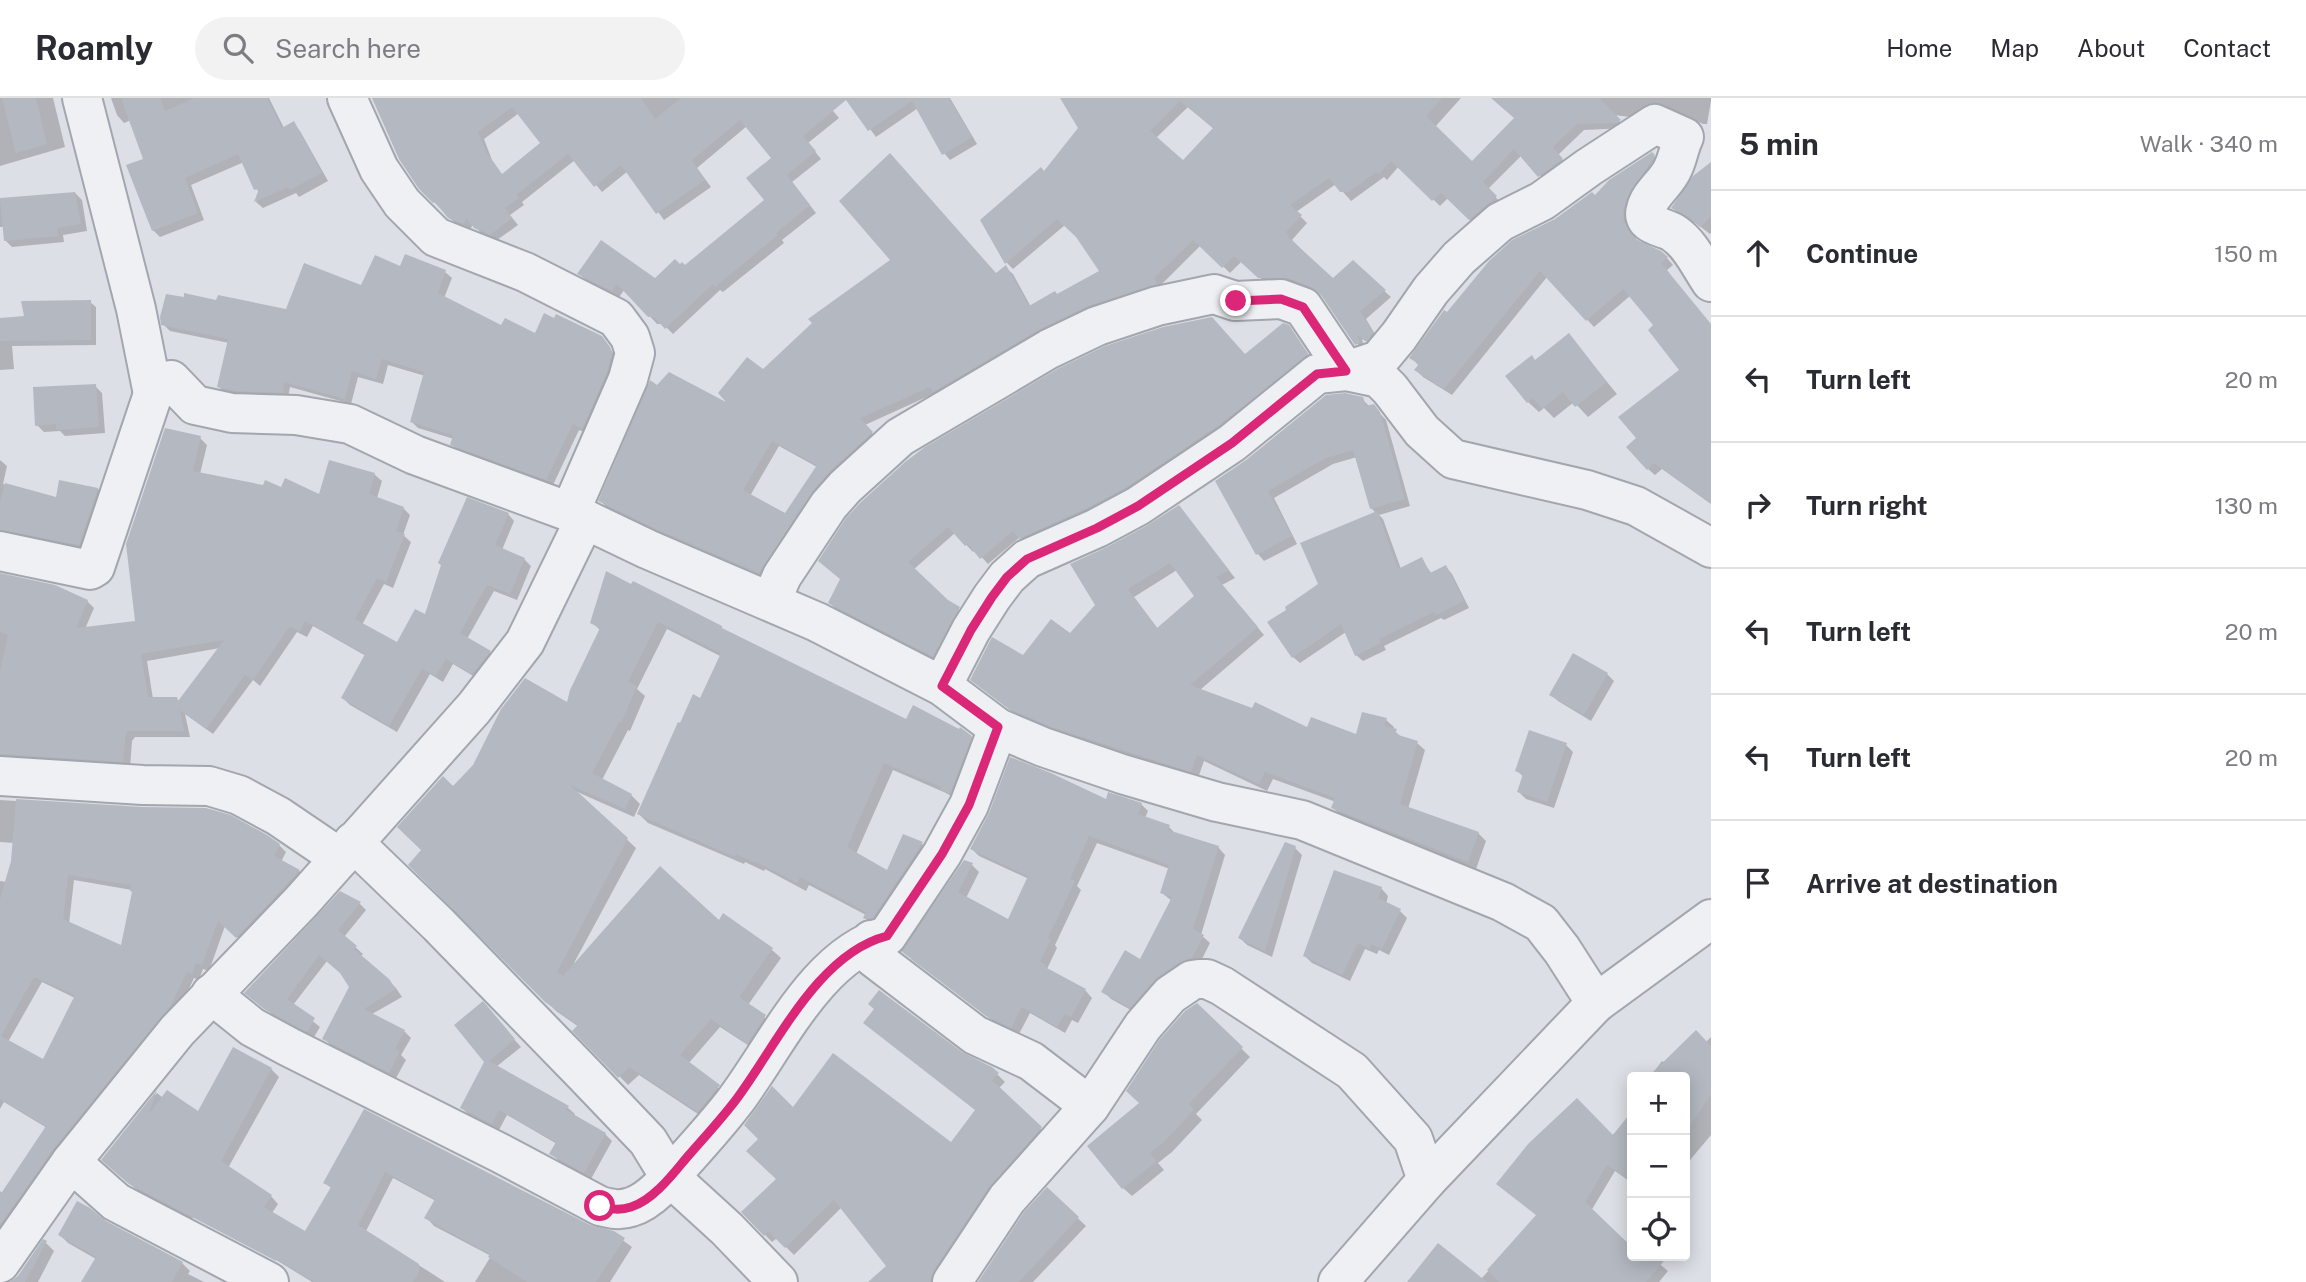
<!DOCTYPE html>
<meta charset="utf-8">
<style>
body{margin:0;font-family:"Public Sans",sans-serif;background:#f2f2f3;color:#2b2b33}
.controls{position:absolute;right:21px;bottom:21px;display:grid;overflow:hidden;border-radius:7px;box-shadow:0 4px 18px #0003}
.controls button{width:63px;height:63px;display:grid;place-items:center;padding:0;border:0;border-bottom:2px solid #e1e1e2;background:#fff;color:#2b2b33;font:35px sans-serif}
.stop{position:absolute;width:21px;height:21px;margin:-16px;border:5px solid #db2777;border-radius:50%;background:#fff}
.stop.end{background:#db2777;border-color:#fff;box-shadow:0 2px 7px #0008}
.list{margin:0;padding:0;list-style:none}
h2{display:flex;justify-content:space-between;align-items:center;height:91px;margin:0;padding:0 28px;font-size:30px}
h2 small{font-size:23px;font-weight:400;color:#7c7c81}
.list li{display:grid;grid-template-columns:46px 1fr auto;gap:21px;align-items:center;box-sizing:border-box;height:126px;padding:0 28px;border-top:2px solid #e1e1e2}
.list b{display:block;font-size:26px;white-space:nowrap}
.list em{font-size:23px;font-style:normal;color:#7c7c81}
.icon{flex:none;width:38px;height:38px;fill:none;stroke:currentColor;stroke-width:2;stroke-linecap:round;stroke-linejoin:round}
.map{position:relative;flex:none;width:1711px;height:1184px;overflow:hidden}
header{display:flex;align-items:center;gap:42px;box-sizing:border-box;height:98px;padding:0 35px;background:#fff;border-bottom:2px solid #e1e1e2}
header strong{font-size:33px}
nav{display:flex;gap:38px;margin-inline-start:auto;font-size:24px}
.search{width:490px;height:63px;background:#f2f2f3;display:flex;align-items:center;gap:18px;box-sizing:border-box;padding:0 24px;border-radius:38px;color:#7c7c81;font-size:26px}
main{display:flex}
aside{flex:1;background:#fff}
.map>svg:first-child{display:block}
.shadow{fill:#0003;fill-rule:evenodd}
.building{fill:#b4b9c1;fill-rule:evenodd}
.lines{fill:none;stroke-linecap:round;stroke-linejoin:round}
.minor-casing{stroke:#a2a6ae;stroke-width:42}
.minor{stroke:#eff0f4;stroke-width:38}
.route{stroke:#db2777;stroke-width:9}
</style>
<header>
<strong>Roamly</strong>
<div class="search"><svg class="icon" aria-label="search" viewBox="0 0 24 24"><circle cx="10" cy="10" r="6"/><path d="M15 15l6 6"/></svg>Search here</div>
<nav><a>Home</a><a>Map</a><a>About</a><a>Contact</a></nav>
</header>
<main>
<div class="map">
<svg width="1711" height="1184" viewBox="0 0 1711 1184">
<rect width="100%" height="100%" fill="#dcdfe5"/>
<!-- shadow -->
<g class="shadow">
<polygon points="0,0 53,0 65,49 0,68"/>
<polygon points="111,0 269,0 284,30 293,25 300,33 328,83 299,99 296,95 263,110 256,104 259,95 244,64 191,87 204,122 160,139 153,132 145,62 131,22 124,25 117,17"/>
<path d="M374 0H822L839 20 808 45 821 61 792 84 816 115 782 142 784 145 723 194 720 192 673 236 663 226H657L625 191 619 199 586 182 579 176 655 183 685 170 766 103 773 60 747 28 697 70 711 89 664 122 628 73 602 94 575 62 522 104 524 107 510 117 518 127 497 142 483 137 473 126 470 132 457 127 420 90ZM519 15 543 46 503 78 492 62 484 41Z"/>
<polygon points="847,0 950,0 977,46 950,62 944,55 918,10 876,39"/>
<path d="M1062 0H1461L1435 29 1472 66 1516 21 1492 0H1711V3L1707 26H1703L1672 12 1662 10 1640 20 1613 17 1626 30 1584 32 1558 57 1568 68 1546 84 1522 57 1488 91 1502 106 1476 128 1448 100 1440 108 1399 68 1387 82 1384 79 1351 103 1336 86 1296 114 1307 125 1292 142 1333 183 1353 165 1391 199 1366 221 1379 243 1374 248 1362 241 1365 252 1363 253 1320 195 1296 186H1267L1242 163 1230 175 1201 147 1160 188 1162 192 865 327 878 342 766 481 665 437 607 410 601 403 657 289 733 310 763 274 996 177 1006 170 1013 176 1031 209 1058 198 1102 174 1078 140 1065 127 1013 171 1007 165 982 122 1044 75 1080 31ZM1188 9 1214 31 1183 64 1156 40ZM779 348 817 369 785 417 750 398Z"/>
<polygon points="1652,56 1661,65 1630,122 1633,137 1640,146 1667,160 1673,167 1667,172 1711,232 1711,364 1706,368 1711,372 1711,406 1662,371 1655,377 1648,371 1682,272 1656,227 1631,197 1594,229 1547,179 1452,297 1423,279 1416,272 1419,268 1412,260 1448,217 1556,122 1595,99"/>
<polygon points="1711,66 1711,135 1710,136 1697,126 1682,118 1673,110 1695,79"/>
<polygon points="75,95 82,102 87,133 63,137 64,144 12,149 5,142 4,129 0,129 0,101"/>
<polygon points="401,171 445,174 452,180 444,200 502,229 536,237 608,247 618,263 589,336 579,332 553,387 458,353 452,346 454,341 418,330 412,324 425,278 388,267 383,286 358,279 351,306 290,289 288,300 225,295 219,289 229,245 170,233 163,226 217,204 287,213 362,189"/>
<polygon points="90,204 96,209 96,247 12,248 14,271 0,272 0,222 26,220"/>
<polygon points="1288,229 1314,264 1134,396 1027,447 1020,439 988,466 975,452 973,454 955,435 913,472 947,503 966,517 940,564 837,512 830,505 842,481 1245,258"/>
<polygon points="1569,238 1617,296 1588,319 1574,304 1554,320 1544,310 1539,314 1528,304 1536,263"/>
<polygon points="95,288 102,295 105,335 65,338 60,333 44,334 37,327"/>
<polygon points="1362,301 1370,309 1373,308 1386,322 1410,408 1379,417 1383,421 1401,471 1421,461 1432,476 1446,469 1452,476 1469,510 1444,522 1441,520 1384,548 1386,552 1363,563 1356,557 1346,534 1300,565 1293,559 1289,512 1320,486 1376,415 1371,410 1357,359 1333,366 1274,400 1297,446 1264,463 1258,456 1217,384"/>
<path d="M200 340 207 347 200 376 320 399 330 364 375 377 382 383 377 400 403 410 410 417 403 437 411 444 393 490 384 486 362 527 397 547 426 519 508 416 514 423 502 452 524 461 531 468 517 502 494 493 467 541 489 554 496 561 480 582 453 566 443 584 430 576 397 634 350 607 343 600 366 558 313 528 307 539 297 534 260 588 253 582 213 636 185 616 190 639H135L132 643 130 670 0 664V477L87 503 94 510 85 531 137 525ZM220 550 180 604 177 601H153L147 563Z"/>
<polygon points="0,362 7,368 3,386 57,401 60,384 98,391 104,398 86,453 0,439"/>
<path d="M1179 409 1235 480 1222 487 1264 537 1200 592 1308 631 1357 638 1386 622 1394 629 1393 632 1404 641 1417 645 1425 652 1408 711 1478 735 1486 743 1476 771 1341 717 1333 710 1336 704 1273 681 1267 693 1204 663 1198 680 1060 636 1018 618 980 589 1024 559 1070 538 1097 507 1108 451ZM1177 472 1197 499 1158 531 1134 499Z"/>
<polygon points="607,476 907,623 971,639 980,648 959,703 946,695 893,672 856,756 888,775 903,738 922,746 931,755 874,828 865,820 866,817 809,787 806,793 765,771 764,773 745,764 744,766 648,725 639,716 681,627 701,602 722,559 667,531 637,591 645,598 630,633 628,632 602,682 631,697 640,706 634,719 575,693 636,750 574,865 720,824 724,818 772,852 781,860 748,907 774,927 757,953 720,929 688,966 727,997 707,1022 639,977 628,987 575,933 579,929 556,913 410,767 423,752 453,691 568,607 601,533 592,524"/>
<polygon points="1607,576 1614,583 1591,623 1558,603 1551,596"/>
<polygon points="1566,647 1573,654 1554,710 1526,701 1519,694 1524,679 1517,673"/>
<path d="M0 702 142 711 279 747 286 754 281 764 299 773 306 780 244 845 225 828 209 873 203 871 199 882 194 880 178 914 0 1143V1093L3 1096 47 1030 4 1004 0 1011V783L7 784 13 763 14 745 0 744ZM74 782 132 792 134 795 122 850 69 826ZM42 884 75 900 44 964 8 944Z"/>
<polygon points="1107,704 1141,706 1148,713 1145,720 1169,729 1176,736 1218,749 1225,757 1201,837 1210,845 1199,867 1138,916 1111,901 1103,893 1141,864 1172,803 1162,795 1170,771 1097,745 1077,788 1081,792 1055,847 1057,850 1047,871 1085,892 1092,900 1078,925 1072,922 1065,935 1030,915 1019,936 996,925 911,861 965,764 972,767 979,774 966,800 1009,823 1029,781 979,758 972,751"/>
<polygon points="1295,750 1302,757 1272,859 1247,847 1240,840"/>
<polygon points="1381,790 1388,798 1386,806 1400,813 1407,820 1389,857 1379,852 1377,856 1365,851 1350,883 1312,865 1305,858"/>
<polygon points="340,795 360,806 366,812 344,839 363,856 360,859 396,890 402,899 372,916 404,933 411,940 401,957 406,962 396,980 331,948 325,941 351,889 343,876 327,863 293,907 320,929 314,939 273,917 253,901"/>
<polygon points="1197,907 1250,959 1196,1016 1202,1022 1172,1054 1158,1065 1164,1072 1132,1098 1123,1090 1141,1005"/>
<polygon points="489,913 521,949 496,969 567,1009 575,1016 573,1018 605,1036 612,1043 591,1081 559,1063 552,1056 557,1046 507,1017 499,1032 469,1017 462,1010 486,964"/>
<polygon points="1711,939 1711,1037 1685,1068 1685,979 1650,979 1662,963 1665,965 1706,944"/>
<polygon points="961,956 991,970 1005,984 999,990 1048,1038 939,1184 887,1184 888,1169 842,1109 794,1157 777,1140 772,1144 743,1114 778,1081 793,1012 951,1046 977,1013"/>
<polygon points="271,971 279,979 228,1070 271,1098 278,1106 272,1115 306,1136 332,1091 325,1084 364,1013 589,1129 613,1135 632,1149 610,1184 475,1184 491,1158 434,1128 427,1120 436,1103 393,1080 366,1133 445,1184 312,1184 197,1113 192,1121 138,1093 103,1061 157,995 163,1000 199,1015"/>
<polygon points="1632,1016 1632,1085 1615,1073 1591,1113 1629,1148 1632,1144 1632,1158 1650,1158 1668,1173 1659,1184 1425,1184 1481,1181"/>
<polygon points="1047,1091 1086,1128 1033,1184 980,1184"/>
<polygon points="105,1125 182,1165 190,1173 188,1176 204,1184 83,1184 96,1161 68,1145 60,1137"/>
<polygon points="46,1145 54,1153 38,1184 13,1184"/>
</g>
<!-- building -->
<g class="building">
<polygon points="2,0 36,0 47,46 16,55"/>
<polygon points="121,0 160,0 165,13 195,0 267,0 282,30 294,23 322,75 290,92 288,89 254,104 259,91 254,92 238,56 185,80 198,115 152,133 126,67 143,61"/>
<path d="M372 0H641L655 21 681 0H949L972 39 942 57 912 3 868 33 846 2 803 38 816 53 787 77 810 107 776 135 778 137 715 189 713 186 665 231 654 219H648L617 186 612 193 577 176 601 142 655 180 675 161 680 166 682 164 685 167 764 102 746 80 771 60 740 22 692 62 705 82 656 116 621 67 594 89 568 56 516 97 519 100 505 110 512 120 490 137 474 130 466 120 464 126 448 120 435 104 433 105 419 91 399 61ZM512 9 540 45 502 76 486 54 478 34Z"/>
<path d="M1060 0H1442L1426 18 1472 63 1514 20 1491 0H1599L1621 22 1617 25 1577 26 1553 49 1563 61 1538 79 1514 51 1483 84 1497 98 1469 122 1441 95 1432 103 1391 63 1379 76 1376 74 1349 94H1340L1329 80 1290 107 1302 117 1286 134 1289 138 1288 139 1333 180 1353 162 1386 192 1360 213 1373 235 1367 243 1357 237 1360 245 1355 247 1321 197 1311 189 1288 180H1258L1234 158 1222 170 1193 142 1154 180 1157 186 1088 208 1038 232 933 294 930 289 860 320 873 334 830 373 813 393 759 475 656 431 598 403 650 282 657 287 669 274 726 304 718 295 747 259 763 271 812 225 808 221 890 162 839 103 890 55 996 175 1006 167 1029 208 1055 193 1057 196 1099 173 1076 139 1057 121 1005 166 980 122 1041 69 1044 73 1078 30ZM1180 3 1213 30 1183 62 1150 33ZM772 343 817 367 785 415 743 392Z"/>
<polygon points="1652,54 1655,57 1651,64 1628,98 1623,114 1624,124 1635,141 1661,153 1668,159 1661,165 1711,226 1711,405 1654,365 1647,372 1626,349 1636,340 1618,319 1679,272 1648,232 1653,227 1623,191 1586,223 1540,173 1444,291 1414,272 1419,266 1409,260 1444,212 1447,214 1489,163 1512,142 1555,121 1592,94 1595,97 1609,82"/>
<polygon points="1711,64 1711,119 1700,129 1687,118 1671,110 1693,78"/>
<polygon points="75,94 81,126 57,130 58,138 4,143 0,100"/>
<polygon points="405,156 446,172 438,195 501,227 505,220 535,235 544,215 554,220 556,216 602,238 610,249 612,255 607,274 582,331 573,326 546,382 450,347 453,337 410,324 424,274 382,261 376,281 352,273 345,301 284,284 283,295 235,293 217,289 228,241 161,227 160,219 166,196 184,199 184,195 216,202 218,197 286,211 304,165 361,187 375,157 400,168"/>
<polygon points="91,202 91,242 0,243 0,220 24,218 21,203"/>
<polygon points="1212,219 1245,256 1283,225 1289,227 1309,257 1219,327 1127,389 1087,410 1019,441 1013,433 980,461 968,446 965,448 948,429 908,464 948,502 960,509 933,559 828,505 840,481 818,463 846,420 861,404 905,364 925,349 1059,270 1105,248 1163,229"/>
<polygon points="1569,235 1607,284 1575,309 1563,294 1542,311 1533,300 1527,305 1505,278 1532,257 1535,262"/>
<polygon points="96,286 99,329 56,332 56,326 35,328 33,289"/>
<polygon points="1345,295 1363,299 1366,308 1374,306 1380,314 1405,401 1370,411 1353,352 1326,360 1268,393 1292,438 1256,457 1215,383 1246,362 1326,297"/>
<path d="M165 330 201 338 193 373 263 387 265 382 281 389 285 380 319 396 329 362 375 375 369 396 404 409 396 433 405 436 386 484 377 480 355 521 397 544 415 511 425 516 441 467 438 465 467 399 509 415 495 447 525 460 510 496 487 487 460 535 491 553 472 576 446 561 436 578 422 571 389 628 341 600 365 556 305 523 300 534 290 528 253 582 245 577 206 631 180 612 184 633H128L126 636 123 664 0 656V574L8 537 0 534V475L55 487 88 502 76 530 135 523 126 446ZM224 542 178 603 177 599H148L141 556Z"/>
<polygon points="59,382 98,390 79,447 0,432 0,405 5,385 56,399"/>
<path d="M1179 407 1229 472 1216 479 1258 529 1190 587 1252 610 1255 604 1307 629 1311 619 1356 636 1362 614 1387 620 1384 628 1397 631 1395 636 1418 643 1400 706 1479 734 1468 764 1331 710 1335 700 1265 674 1259 686 1197 657 1191 674 1051 629 1009 611 970 582 992 539 1023 557 1051 521 1070 535 1095 507 1070 466 1107 449 1148 427ZM1170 465 1194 498 1157 530 1128 491Z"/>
<polygon points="1377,413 1398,471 1422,459 1430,475 1446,467 1464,503 1436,517 1434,514 1379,541 1381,545 1355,558 1341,526 1292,560 1267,524 1286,512 1285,509 1318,486 1300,445"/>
<polygon points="606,473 631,486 633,483 669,501 722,528 722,530 906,621 913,607 959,631 960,629 972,638 950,696 940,691 941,689 884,665 847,749 887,772 903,736 923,744 873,820 865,821 863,820 866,814 800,779 797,785 756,764 755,765 736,756 735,759 637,716 678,624 680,625 693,596 700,600 721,555 658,524 628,584 637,588 621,625 619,624 592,675 632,696 625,711 570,687 628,740 557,874 563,878 660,768 719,822 723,815 773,850 739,899 766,917 747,946 711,921 680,957 720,987 698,1014 629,969 618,980 572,933 578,927 545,904 408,767 421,752 397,729 443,678 453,688 473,667 501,611 525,580 567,604 570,592 600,530 590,525"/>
<polygon points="1573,555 1608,575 1584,617 1549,597"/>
<polygon points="1529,632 1567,645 1547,704 1517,694 1523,676 1515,673"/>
<polygon points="1010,659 1051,675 1106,701 1108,694 1142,705 1138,716 1170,727 1168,732 1219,748 1193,831 1204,837 1192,860 1180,864 1157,879 1130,910 1101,894 1125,852 1140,861 1172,799 1160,795 1169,767 1089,738 1070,781 1075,783 1048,840 1051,841 1040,864 1046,867 1045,869 1086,891 1071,919 1065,916 1057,929 1022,909 1011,930 986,918 901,853 964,762 973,765 958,794 1008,821 1028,778 970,751 989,715"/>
<path d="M16 701 142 709 206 710 231 717 267 737 280 746 274 758 300 772 236 840 218 823 202 867 196 865 192 876 187 874 171 907 54 1050 0 1127V1097L46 1028 0 1001V801L11 763ZM68 777 131 787 130 793 132 794 121 847 63 821ZM34 879 75 897 43 961 1 938Z"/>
<polygon points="1285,744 1296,748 1265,853 1238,840"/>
<polygon points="1334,772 1382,789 1378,800 1401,811 1382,851 1371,846 1370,851 1358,845 1342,877 1303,858"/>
<polygon points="340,793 361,804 338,832 357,848 354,851 389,881 396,891 364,911 405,932 395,951 400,953 389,975 322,941 349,889 340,875 319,857 287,901 315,920 307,934 264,911 244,895"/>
<polygon points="879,892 962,954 992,969 999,975 992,982 1042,1029 989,1089 934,1172 930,1184 868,1184 886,1168 834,1102 785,1150 768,1133 764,1138 741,1114 776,1081 746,1053 758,1041 744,1027 772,988 793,1009 833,955 951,1044 975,1012 863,925 874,911 868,906"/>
<polygon points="483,903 515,941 489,963 569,1008 566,1012 606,1035 584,1075 549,1056 556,1044 499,1012 492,1026 460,1010 484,964 454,927"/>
<polygon points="1197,905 1243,949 1189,1006 1194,1012 1163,1045 1150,1055 1157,1063 1122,1091 1087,1048 1139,1005 1126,993 1160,941 1185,913"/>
<polygon points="1696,932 1711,948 1711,997 1685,1035 1685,979 1648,979"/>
<polygon points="233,949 272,970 221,1063 272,1097 264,1109 305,1133 331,1089 323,1085 364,1011 590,1127 614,1133 625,1140 596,1184 527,1184 488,1159 490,1156 424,1120 435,1101 385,1074 358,1127 419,1166 419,1174 413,1184 314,1184 277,1161 276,1163 129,1086 101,1062 157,992 148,1017 167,992 198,1013"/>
<polygon points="1577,1000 1613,1037 1632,1013 1632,1084 1607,1067 1585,1104 1632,1149 1632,1158 1668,1158 1646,1184 1499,1184 1487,1172 1536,1117 1496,1086 1528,1046"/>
<polygon points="1047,1089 1079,1119 1019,1184 978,1184 1024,1114"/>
<polygon points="77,1103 90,1110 106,1123 183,1164 172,1184 81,1184 96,1159 58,1137"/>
<polygon points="43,1141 47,1143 25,1184 10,1184 18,1178"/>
<polygon points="1438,1145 1487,1184 1407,1184"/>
</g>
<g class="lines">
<defs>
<g id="minor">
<polyline points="82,0 136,211 153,296 171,282 195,307 232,315 296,317 350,326 415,357 570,414 647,451 817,524 942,588 998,630 1043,649 1122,676 1217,704 1302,722 1503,804 1541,825 1562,852 1596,905"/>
<polyline points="347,0 379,71 402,105 436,139 525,174 616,220 630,239 635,255 628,281 570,414"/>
<polyline points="0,453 90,472 95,469 153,296"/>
<polyline points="771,503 782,478 829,407 845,389 900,339 1049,251 1097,228 1157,208 1214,196 1235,203 1281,201 1303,209 1346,273 1379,280 1390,291 1422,333 1453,361 1587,392 1636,408 1711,450"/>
<path d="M942 588 971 532 992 499 1007 479 1027 461 1097 430 1138 408 1232 345 1317 276 1346 273 1379 262 1399 238 1431 192 1459 160 1500 124 1542 103 1589 69 1655 26 1684 39C1679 49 1678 60 1673 70 1667 85 1650 95 1646 111 1640 129 1666 128 1675 136 1691 147 1700 168 1711 184"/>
<polyline points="0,678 143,687 209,688 239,697 278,718 340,760"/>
<polyline points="353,744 439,827 584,976 648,1043 670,1079 727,1131 778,1184"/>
<polyline points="871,842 874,860 975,937 1031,963 1090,1008"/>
<path d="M211 896 252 929 289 949 500 1055 600 1108C612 1111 619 1113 631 1109 651 1103 670 1080 683 1064 701 1044 719 1024 735 1003 776 949 817 856 887 838L942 756 969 707 998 630"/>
<polyline points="71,1064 116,1104 269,1184"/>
<polyline points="0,1165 71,1064 177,933 301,804 474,610 525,544 585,421"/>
<polyline points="952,1184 1007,1101 1090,1008 1143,928 1170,897 1192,882 1199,881 1207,881 1222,888 1352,973 1413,1041 1427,1082"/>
<polyline points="1338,1184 1427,1082 1596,905 1711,821"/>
</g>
</defs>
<!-- minor casing -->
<use href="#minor" class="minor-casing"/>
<!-- minor -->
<use href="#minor" class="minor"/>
</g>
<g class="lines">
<!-- route -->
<path class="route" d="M600 1108C611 1111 619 1113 631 1109 651 1103 670 1080 683 1064 700 1044 719 1024 735 1003 776 949 817 856 887 838L942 756 969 707 998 629 942 588 971 532 992 499 1007 479 1027 461 1097 430 1138 408 1232 345 1317 276 1346 273 1303 209 1281 201 1236 203"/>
</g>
</svg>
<div class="controls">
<button>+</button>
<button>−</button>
<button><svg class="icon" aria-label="locate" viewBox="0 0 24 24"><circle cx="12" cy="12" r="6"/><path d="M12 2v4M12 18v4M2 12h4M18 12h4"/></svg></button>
</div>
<div class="stop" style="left:600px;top:1108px"></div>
<div class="stop end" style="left:1236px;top:203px"></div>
</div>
<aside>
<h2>5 min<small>Walk · 340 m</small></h2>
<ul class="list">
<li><svg class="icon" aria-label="ahead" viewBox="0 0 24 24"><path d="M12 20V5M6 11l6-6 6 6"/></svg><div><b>Continue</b></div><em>150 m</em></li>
<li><svg class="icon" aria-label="left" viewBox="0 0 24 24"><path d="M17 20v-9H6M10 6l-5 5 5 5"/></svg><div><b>Turn left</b></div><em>20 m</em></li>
<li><svg class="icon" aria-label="right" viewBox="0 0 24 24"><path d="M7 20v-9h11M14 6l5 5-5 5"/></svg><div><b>Turn right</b></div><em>130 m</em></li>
<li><svg class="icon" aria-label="left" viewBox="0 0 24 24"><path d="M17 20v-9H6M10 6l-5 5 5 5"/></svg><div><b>Turn left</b></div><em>20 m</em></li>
<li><svg class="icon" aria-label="left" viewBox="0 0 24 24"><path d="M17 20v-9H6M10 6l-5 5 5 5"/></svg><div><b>Turn left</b></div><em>20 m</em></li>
<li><svg class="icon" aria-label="arrive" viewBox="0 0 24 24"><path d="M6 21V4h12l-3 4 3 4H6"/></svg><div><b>Arrive at destination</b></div></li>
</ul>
</aside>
</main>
